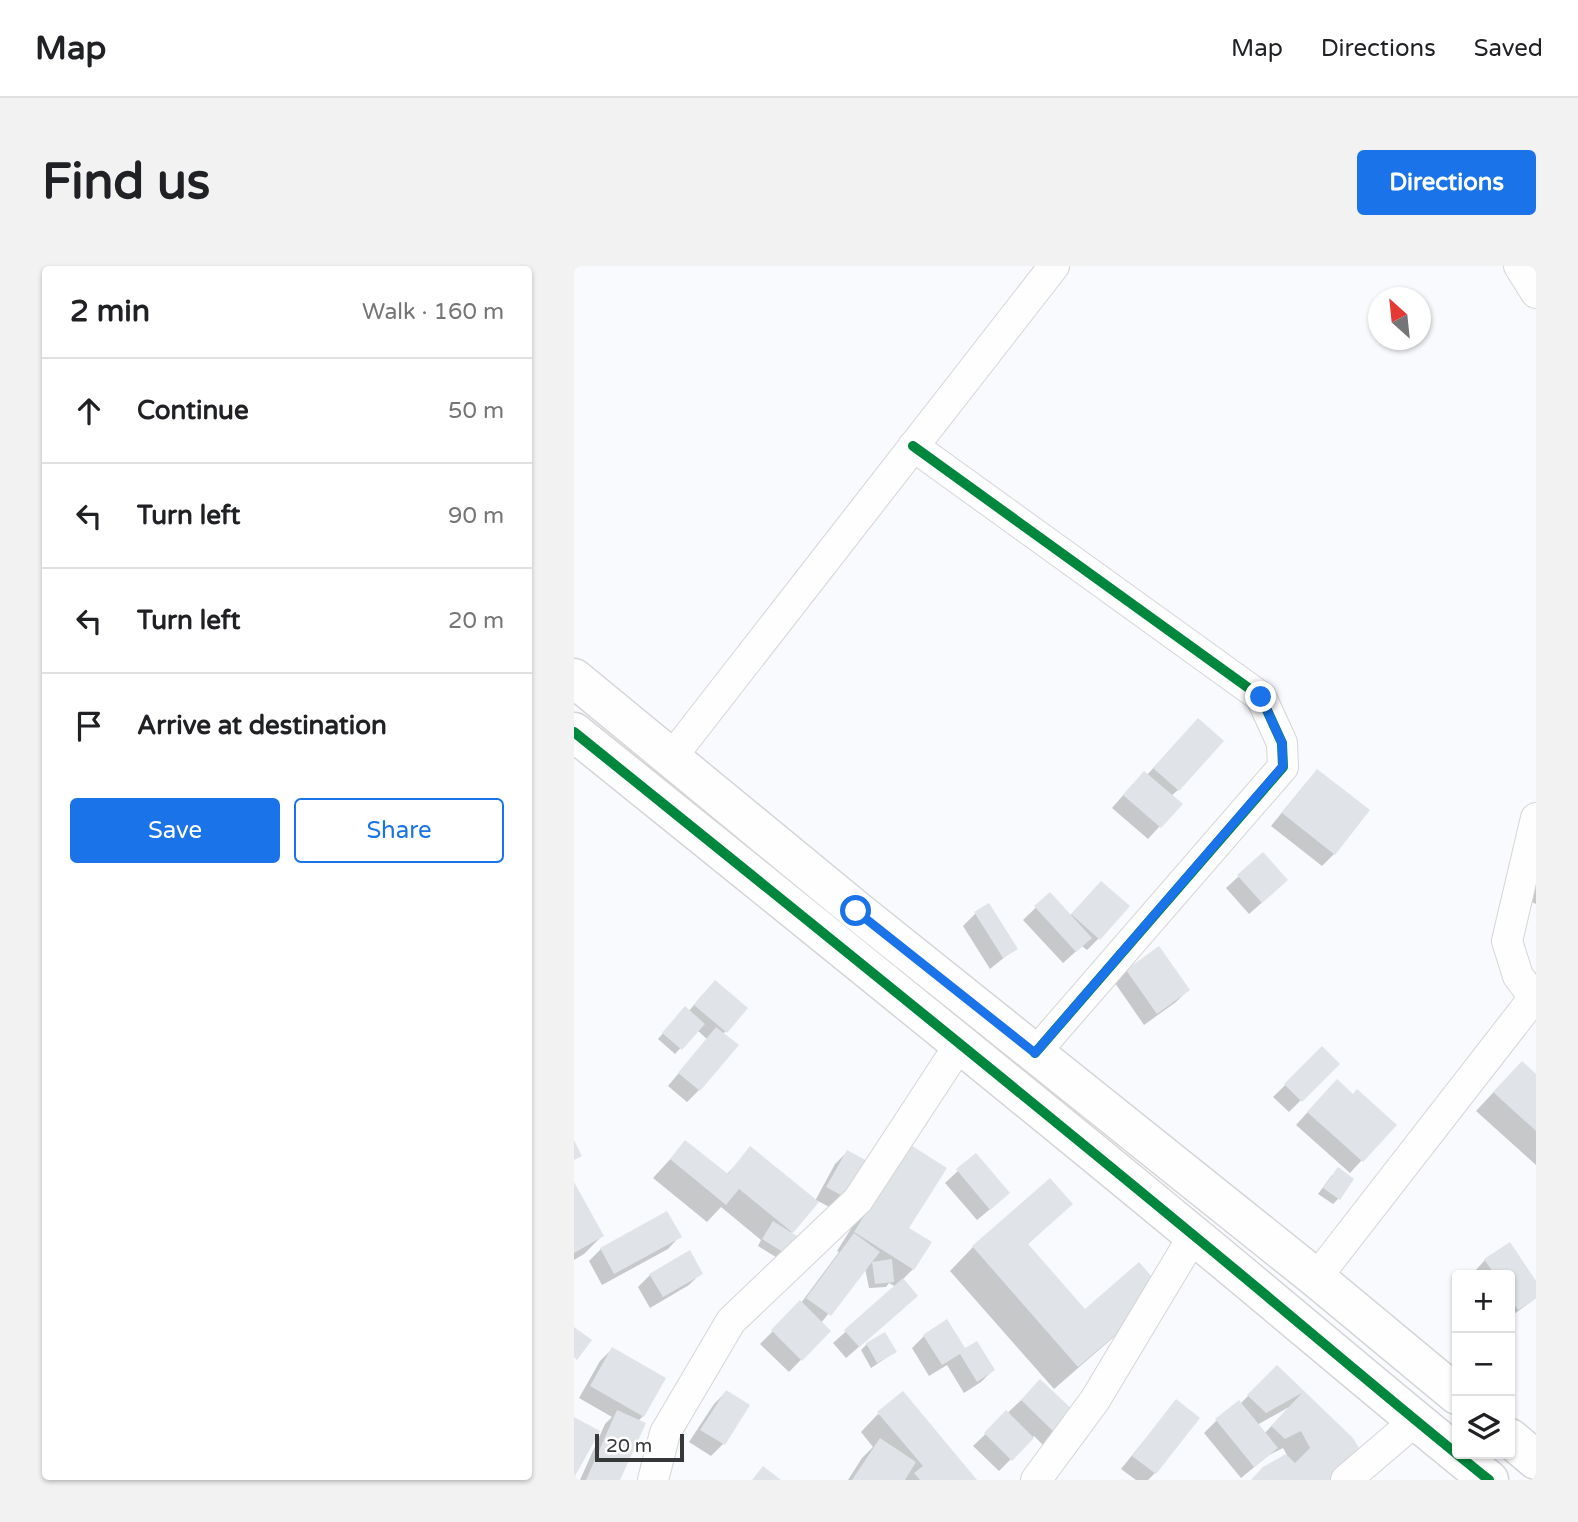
<!DOCTYPE html>
<meta charset="utf-8">
<style>
body{margin:0;font-family:"Varela Round",sans-serif;background:#f2f2f2;color:#202124}
.controls{position:absolute;right:21px;bottom:21px;display:grid;overflow:hidden;border-radius:7px;box-shadow:0 2px 5px #0004}
.controls button{width:63px;height:63px;display:grid;place-items:center;padding:0;border:0;border-bottom:2px solid #e0e0e0;background:#fff;color:#202124;font:35px sans-serif}
.compass{position:absolute;left:794px;top:21px;width:63px;height:63px;border-radius:50%;background:#fff;box-shadow:0 2px 5px #0004;rotate:333deg}
.scale{position:absolute;left:21px;bottom:18px;width:89px;box-sizing:border-box;padding-left:7px;border:4px solid #363739;border-top:0;font-size:19px;line-height:24px;white-space:nowrap;color:#363739;-webkit-text-stroke:5px #fff;paint-order:stroke}
.stop{position:absolute;width:21px;height:21px;margin:-16px;border:5px solid #1a73e8;border-radius:50%;background:#fff}
.stop.end{background:#1a73e8;border-color:#fff;box-shadow:0 2px 7px #0008}
.list{margin:0;padding:0;list-style:none}
h2{display:flex;justify-content:space-between;align-items:center;height:91px;margin:0;padding:0 28px;font-size:30px}
h2 small{font-size:23px;font-weight:400;color:#757577}
.list li{display:grid;grid-template-columns:46px 1fr auto;gap:21px;align-items:center;box-sizing:border-box;height:105px;padding:0 28px;border-top:2px solid #e0e0e0}
.list b{display:block;font-size:26px;white-space:nowrap}
.list em{font-size:23px;font-style:normal;color:#757577}
.actions{display:flex;gap:14px;padding:21px 28px}
.actions a{flex:1;padding:16px 0;border:2px solid #1a73e8;border-radius:7px;text-align:center;font-size:24px;color:#1a73e8}
.actions .main{background:#1a73e8;color:#fff}
.icon{flex:none;width:38px;height:38px;fill:none;stroke:currentColor;stroke-width:2;stroke-linecap:round;stroke-linejoin:round}
.map{position:relative;flex:none;width:962px;height:1214px;overflow:hidden;border-radius:7px}
header{display:flex;align-items:center;gap:42px;box-sizing:border-box;height:98px;padding:0 35px;background:#fff;border-bottom:2px solid #e0e0e0}
header strong{font-size:33px}
nav{display:flex;gap:38px;margin-inline-start:auto;font-size:24px}
.intro{display:flex;align-items:center;justify-content:space-between;box-sizing:border-box;height:168px;padding:0 42px}
h1{margin:0;font-size:49px}
.button{padding:18px 32px;border-radius:7px;background:#1a73e8;color:#fff;font-size:24px;font-weight:700}
main{display:flex;gap:42px;padding:0 42px}
aside{flex:1;background:#fff;border-radius:7px;box-shadow:0 2px 5px #0004}
.map>svg:first-child{display:block}
.shadow{fill:#0003;fill-rule:evenodd}
.building{fill:#e0e3e8}
.lines{fill:none;stroke-linecap:round;stroke-linejoin:round}
.street-casing{stroke:#d4d5d7;stroke-width:32}
.secondary-casing{stroke:#d4d5d7;stroke-width:41}
.street{stroke:#fefeff;stroke-width:30}
.secondary{stroke:#fefeff;stroke-width:38}
.cycleway-casing{stroke:#fff;stroke-width:15}
.cycleway{stroke:#00873e;stroke-width:10}
.route{stroke:#1a73e8;stroke-width:9}
</style>
<header>
<strong>Map</strong>
<nav><a>Map</a><a>Directions</a><a>Saved</a></nav>
</header>
<div class="intro"><h1>Find us</h1><a class="button">Directions</a></div>
<main>
<aside>
<h2>2 min<small>Walk · 160 m</small></h2>
<ul class="list">
<li><svg class="icon" aria-label="ahead" viewBox="0 0 24 24"><path d="M12 20V5M6 11l6-6 6 6"/></svg><div><b>Continue</b></div><em>50 m</em></li>
<li><svg class="icon" aria-label="left" viewBox="0 0 24 24"><path d="M17 20v-9H6M10 6l-5 5 5 5"/></svg><div><b>Turn left</b></div><em>90 m</em></li>
<li><svg class="icon" aria-label="left" viewBox="0 0 24 24"><path d="M17 20v-9H6M10 6l-5 5 5 5"/></svg><div><b>Turn left</b></div><em>20 m</em></li>
<li><svg class="icon" aria-label="arrive" viewBox="0 0 24 24"><path d="M6 21V4h12l-3 4 3 4H6"/></svg><div><b>Arrive at destination</b></div></li>
</ul>
<div class="actions"><a class="main">Save</a><a>Share</a></div>
</aside>
<div class="map">
<svg width="962" height="1214" viewBox="0 0 962 1214">
<rect width="100%" height="100%" fill="#f8fafd"/>
<!-- shadow -->
<g class="shadow">
<polygon points="612,466 604,524 597,530 606,538 574,573 538,542 558,519 573,509"/>
<polygon points="732,517 760,588 748,600 697,560"/>
<polygon points="962,583 962,638 951,633"/>
<polygon points="689,588 700,626 675,648 652,622"/>
<polygon points="476,628 496,650 515,629 525,672 513,684 508,680 489,697 449,654"/>
<polygon points="415,639 442,682 416,703 389,660 401,648"/>
<polygon points="553,705 614,724 602,736 570,759 541,717"/>
<polygon points="129,728 172,742 149,768 125,824 113,836 94,820 133,773 123,764 101,788 84,773 106,748 115,745"/>
<polygon points="748,783 763,798 715,846 699,831"/>
<polygon points="962,810 962,899 902,845 930,815"/>
<polygon points="751,827 779,830 820,859 776,907 722,859"/>
<polygon points="112,876 152,909 177,883 241,935 261,898 273,886 292,897 261,944 244,935 216,968 220,970 205,993 184,980 187,974 147,941 133,956 79,912"/>
<polygon points="401,889 421,939 403,954 371,917"/>
<polygon points="318,898 333,963 339,1003 328,1014 330,1042 272,1092 259,1077 322,1021 315,1017 312,1021 295,1022 291,1002 247,1057 255,1065 215,1106 186,1078 227,1037 265,986 263,985"/>
<polygon points="758,909 764,933 759,938 744,928"/>
<polygon points="476,915 497,938 453,979 510,1045 565,1049 480,1123 376,1005 399,981"/>
<polygon points="0,919 28,970 10,988 0,994"/>
<polygon points="106,970 94,983 28,1019 15,995 27,983"/>
<polygon points="911,994 962,1018 962,1032 936,1051 936,1009 901,1009 899,1007"/>
<polygon points="127,1007 115,1019 76,1042 64,1021 76,1009"/>
<polygon points="350,1070 390,1084 419,1104 407,1116 390,1127 373,1099 355,1110 338,1082"/>
<polygon points="293,1078 321,1086 297,1102 287,1084"/>
<polygon points="38,1083 69,1150 64,1155 44,1214 6,1214 31,1158 38,1151 5,1132 26,1095"/>
<path d="M703 1101 778 1173 788 1192 679 1214 713 1189 709 1182 695 1189 667 1212 630 1167 642 1155 666 1138ZM715 1141 690 1168 683 1159Z"/>
<polygon points="466,1116 499,1148 469,1179 460,1170 425,1205 399,1180"/>
<polygon points="152,1126 174,1140 149,1178 137,1190 115,1176 140,1138"/>
<polygon points="602,1135 624,1152 581,1207 574,1214 562,1214 547,1203"/>
<polygon points="304,1148 401,1214 274,1214 288,1192 299,1181 287,1166"/>
</g>
<!-- building -->
<g class="building">
<polygon points="624,452 650,475 605,525 579,502"/>
<polygon points="743,503 796,544 761,589 708,547"/>
<polygon points="570,505 609,538 587,562 549,529"/>
<polygon points="689,586 714,614 688,637 663,609"/>
<polygon points="527,615 556,640 526,674 497,648"/>
<polygon points="476,626 518,672 502,686 460,640"/>
<polygon points="415,637 444,683 429,692 400,646"/>
<polygon points="585,680 616,724 583,748 552,704"/>
<polygon points="141,714 174,742 153,767 120,739"/>
<polygon points="111,740 131,758 108,784 88,767"/>
<polygon points="142,761 165,779 126,825 104,807"/>
<polygon points="748,780 766,798 728,836 710,818"/>
<polygon points="948,795 962,808 962,865 919,826"/>
<polygon points="763,813 779,828 783,823 823,859 789,896 733,846"/>
<polygon points="0,874 8,890 0,894"/>
<polygon points="111,874 154,908 176,880 245,936 219,967 165,923 152,939 96,893"/>
<polygon points="335,878 373,902 335,962 358,976 340,1004 280,966"/>
<polygon points="273,884 295,896 274,933 252,921"/>
<polygon points="402,887 436,927 416,944 382,903"/>
<polygon points="764,901 780,913 766,934 749,922"/>
<polygon points="476,912 499,938 454,978 511,1043 565,996 591,1026 504,1101 398,980"/>
<polygon points="0,916 30,970 0,987"/>
<polygon points="93,945 108,971 40,1008 26,982"/>
<polygon points="199,955 223,970 212,988 188,973"/>
<polygon points="280,967 306,986 298,996 318,993 320,1016 301,1018 298,996 257,1050 232,1032"/>
<polygon points="936,976 962,1015 962,1032 944,1044 936,1032 936,1009 921,1009 910,993"/>
<polygon points="116,984 129,1008 89,1031 75,1008"/>
<polygon points="329,1012 344,1030 285,1081 270,1064"/>
<polygon points="226,1034 257,1065 228,1095 197,1064"/>
<polygon points="373,1053 391,1082 403,1075 421,1104 403,1116 386,1088 368,1099 349,1069"/>
<polygon points="0,1061 18,1074 3,1094 0,1091"/>
<polygon points="311,1066 323,1086 303,1097 292,1077"/>
<polygon points="38,1081 92,1112 70,1151 16,1120"/>
<polygon points="703,1099 779,1172 791,1192 761,1214 677,1214 689,1201 712,1188 721,1197 736,1182 727,1165 711,1173 697,1160 728,1127 692,1147 673,1129"/>
<polygon points="466,1113 502,1147 482,1168 447,1134"/>
<polygon points="152,1124 176,1139 151,1179 126,1164"/>
<polygon points="329,1125 403,1214 346,1214 340,1207 349,1200 303,1146"/>
<polygon points="602,1133 626,1152 582,1208 558,1190"/>
<polygon points="665,1134 704,1182 680,1201 641,1153"/>
<polygon points="43,1144 72,1157 46,1214 12,1214"/>
<polygon points="432,1144 460,1172 438,1195 410,1167"/>
<polygon points="0,1151 26,1165 0,1212"/>
<polygon points="306,1172 342,1196 331,1214 278,1214"/>
<polygon points="189,1200 207,1214 178,1214"/>
</g>
<g class="lines">
<defs>
<g id="street">
<polyline points="945,0 962,27"/>
<polyline points="339,180 687,431 708,477 709,501 461,787"/>
<polyline points="97,492 480,0"/>
<polyline points="962,552 933,675 944,710 962,734"/>
<polyline points="742,1012 962,729"/>
<polyline points="79,1214 91,1167 157,1055 284,934 386,778"/>
<polyline points="462,1214 521,1134 620,969"/>
<polyline points="772,1214 841,1155"/>
</g>
<g id="secondary">
<polyline points="0,412 282,644 742,1012 883,1129"/>
<path d="M0 466C207 633 414 799 618 968 718 1050 815 1134 915 1214"/>
<polyline points="936,1172 962,1194"/>
</g>
</defs>
<!-- street casing -->
<use href="#street" class="street-casing"/>
<!-- secondary casing -->
<use href="#secondary" class="secondary-casing"/>
<!-- street -->
<use href="#street" class="street"/>
<!-- secondary -->
<use href="#secondary" class="secondary"/>
<defs>
<g id="cycleway">
<polyline points="339,180 687,431 708,477 709,501 461,787"/>
<path d="M0 466C207 633 414 799 618 968 718 1050 815 1134 915 1214"/>
</g>
</defs>
<!-- cycleway casing -->
<use href="#cycleway" class="cycleway-casing"/>
<!-- cycleway -->
<use href="#cycleway" class="cycleway"/>
</g>
<g class="lines">
<!-- route -->
<polyline class="route" points="282,645 461,787 709,500 708,477 687,431"/>
</g>
</svg>
<div class="controls">
<button>+</button>
<button>−</button>
<button><svg class="icon" aria-label="layers" viewBox="0 0 24 24"><path d="M12 4l9 5-9 5-9-5zM3 14l9 5 9-5"/></svg></button>
</div>
<svg class="compass" viewBox="-18 -18 36 36"><path d="M0-13l5 13h-10z" fill="#e53935"/><path d="M0 13l5-13h-10z" fill="#757577"/></svg>
<div class="scale">20 m</div>
<div class="stop" style="left:282px;top:645px"></div>
<div class="stop end" style="left:687px;top:431px"></div>
</div>
</main>
